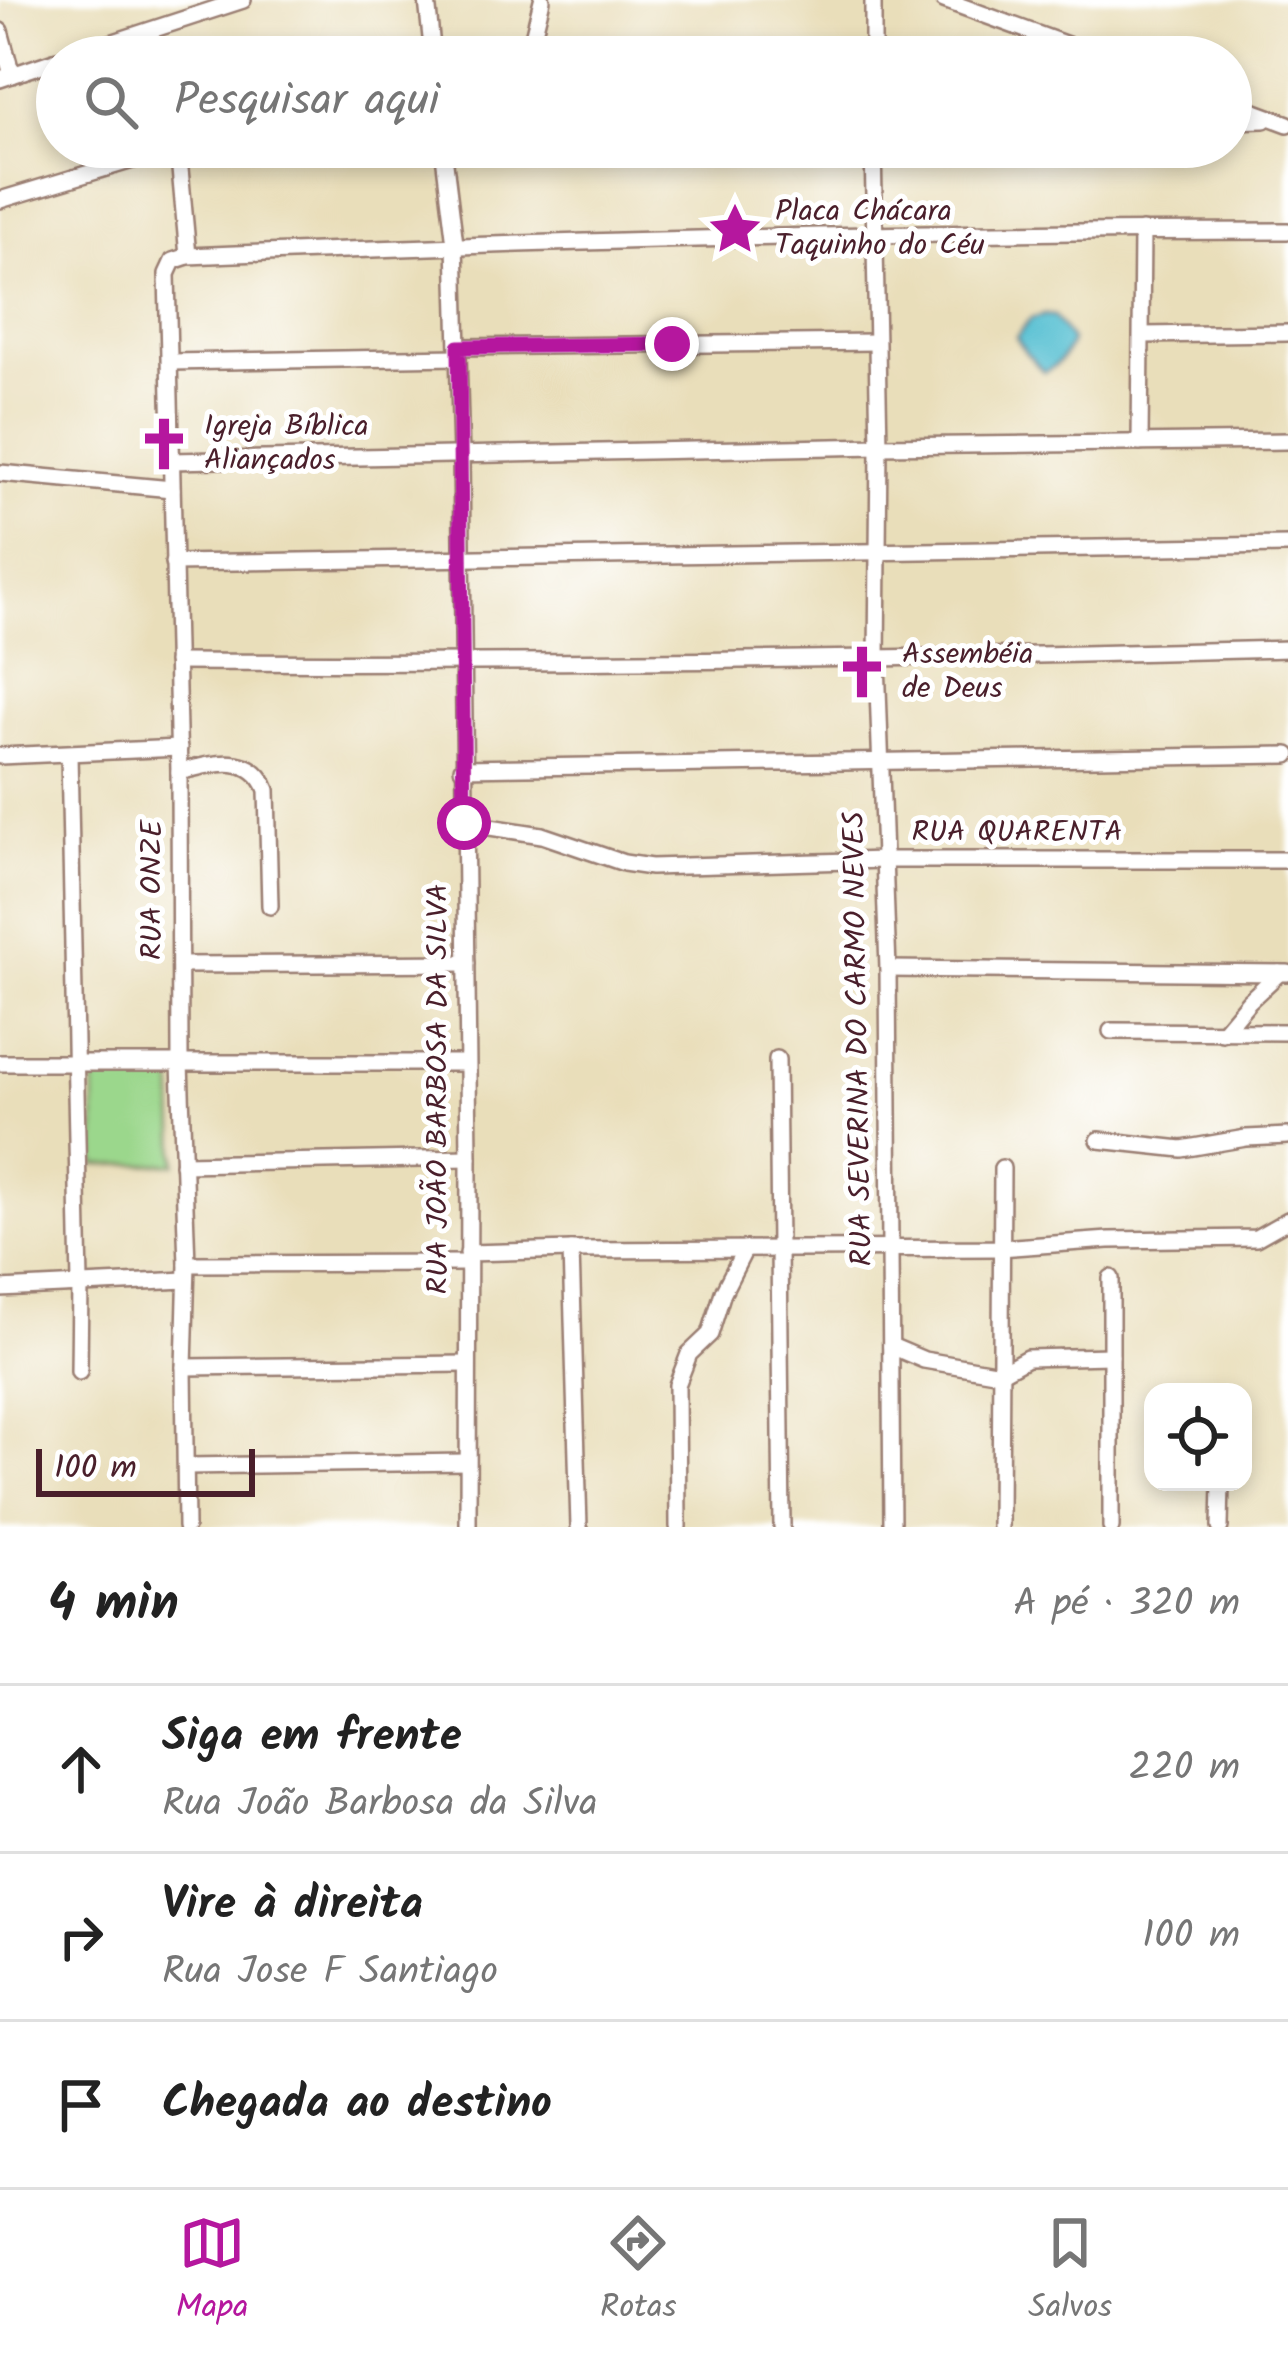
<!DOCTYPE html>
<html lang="pt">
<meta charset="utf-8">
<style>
body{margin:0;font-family:Kalam,sans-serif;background:#f6f6f6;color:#222}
.controls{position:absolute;right:36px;bottom:36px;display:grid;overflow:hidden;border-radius:24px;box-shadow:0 6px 18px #0003}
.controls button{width:108px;height:108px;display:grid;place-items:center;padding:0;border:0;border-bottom:3px solid #e0e0e0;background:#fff;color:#222;font:60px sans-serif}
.scale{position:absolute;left:36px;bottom:30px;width:219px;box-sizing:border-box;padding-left:12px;border:6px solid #4a1f2b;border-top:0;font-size:33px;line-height:42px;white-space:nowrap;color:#4a1f2b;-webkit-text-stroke:9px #fff;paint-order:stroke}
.stop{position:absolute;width:36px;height:36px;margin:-27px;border:9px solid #b5179e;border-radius:50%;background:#fff}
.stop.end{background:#b5179e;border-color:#fff;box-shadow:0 3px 12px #0008}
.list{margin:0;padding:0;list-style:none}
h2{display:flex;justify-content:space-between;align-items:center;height:156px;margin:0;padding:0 48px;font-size:51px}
h2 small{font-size:39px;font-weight:400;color:#767676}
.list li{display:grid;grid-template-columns:78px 1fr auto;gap:36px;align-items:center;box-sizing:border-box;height:168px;padding:0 48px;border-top:3px solid #e0e0e0}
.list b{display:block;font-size:45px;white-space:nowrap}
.list p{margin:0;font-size:39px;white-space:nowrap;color:#767676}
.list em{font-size:39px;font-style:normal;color:#767676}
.icon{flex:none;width:66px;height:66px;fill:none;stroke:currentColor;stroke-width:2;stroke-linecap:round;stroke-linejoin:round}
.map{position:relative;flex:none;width:1288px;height:1527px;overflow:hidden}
.search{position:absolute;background:#fff;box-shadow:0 6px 18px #0003;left:36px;right:36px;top:36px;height:132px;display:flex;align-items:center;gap:30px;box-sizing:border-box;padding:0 42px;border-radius:66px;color:#767676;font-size:45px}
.sheet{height:660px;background:#fff}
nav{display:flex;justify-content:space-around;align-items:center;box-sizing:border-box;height:168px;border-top:3px solid #e0e0e0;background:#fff;font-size:33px;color:#767676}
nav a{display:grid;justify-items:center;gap:6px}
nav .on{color:#b5179e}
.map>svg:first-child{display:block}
.green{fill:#9bd78c;stroke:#727b5c;stroke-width:3}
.water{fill:#55bfd2;stroke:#506f7e;stroke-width:3}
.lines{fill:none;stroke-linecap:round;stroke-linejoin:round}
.minor-casing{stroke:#9a7e72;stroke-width:20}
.minor{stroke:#fff;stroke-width:15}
.route{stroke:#b5179e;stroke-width:15}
.labels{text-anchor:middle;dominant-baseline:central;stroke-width:10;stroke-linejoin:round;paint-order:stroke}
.poi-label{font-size:30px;fill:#4a1f2b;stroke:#fff;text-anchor:start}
.street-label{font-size:30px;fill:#4a1f2b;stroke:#fff}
</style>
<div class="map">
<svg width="1288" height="1527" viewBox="0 0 1288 1527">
<rect width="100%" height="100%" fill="#fff"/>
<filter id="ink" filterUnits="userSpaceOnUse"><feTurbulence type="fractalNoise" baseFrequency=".00833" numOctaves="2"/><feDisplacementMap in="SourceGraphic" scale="24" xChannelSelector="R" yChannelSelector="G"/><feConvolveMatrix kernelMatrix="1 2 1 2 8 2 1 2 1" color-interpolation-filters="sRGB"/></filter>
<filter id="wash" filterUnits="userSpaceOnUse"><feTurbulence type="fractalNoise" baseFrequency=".004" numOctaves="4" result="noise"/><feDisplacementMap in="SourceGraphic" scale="48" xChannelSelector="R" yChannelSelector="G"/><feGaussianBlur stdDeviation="2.7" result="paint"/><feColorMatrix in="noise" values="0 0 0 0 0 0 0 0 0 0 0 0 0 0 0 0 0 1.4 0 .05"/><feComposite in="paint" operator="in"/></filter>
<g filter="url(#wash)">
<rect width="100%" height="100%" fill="#e9deba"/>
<!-- green -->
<polygon class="green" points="173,1069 176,1164 96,1165 94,1073"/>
<!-- water -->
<path class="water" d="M1045 315 1054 316 1071 341C1066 355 1057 366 1044 372L1025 352 1016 337 1030 319Z"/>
</g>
<g filter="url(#ink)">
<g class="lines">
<defs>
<g id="minor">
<polyline points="427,0 433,57"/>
<polyline points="873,0 873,57"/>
<polyline points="944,0 1100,57"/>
<polyline points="0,31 12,75"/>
<polyline points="68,57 243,0"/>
<polyline points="528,57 542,0"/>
<polyline points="0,79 57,60"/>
<polyline points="1231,103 1288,124"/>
<polyline points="1231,121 1264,120"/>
<polyline points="178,147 188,256"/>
<polyline points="443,147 455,244 461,457 469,1158 468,1527"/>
<polyline points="873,147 879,446 877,660 888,969 892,1527"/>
<polyline points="0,200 176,147"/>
<polyline points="1142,335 1288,333"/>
<polyline points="459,347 876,342"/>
<polyline points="170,362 458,357"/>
<polyline points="1140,443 1142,231"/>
<polyline points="171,461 879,446 1288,441"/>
<polyline points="0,473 172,489"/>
<polyline points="173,563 1288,545"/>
<path d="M176 662C547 664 917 659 1288 649"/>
<polyline points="69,754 80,1284 79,1372"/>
<polyline points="0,756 179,748"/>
<polyline points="462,768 1288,755"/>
<path d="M179 772C211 764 252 751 267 790L270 906"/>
<polyline points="464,823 542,835 624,863 651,867 884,860 1288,860"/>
<polyline points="180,965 467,963"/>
<polyline points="888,969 1288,973"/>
<polyline points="1111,1031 1288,1032"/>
<polyline points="1222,1033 1249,1001 1279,973"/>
<polyline points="777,1059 782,1527"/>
<polyline points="0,1063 466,1063"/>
<polyline points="1099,1140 1182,1149 1246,1138 1288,1136"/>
<polyline points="183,1164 469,1158"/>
<polyline points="571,1250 579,1527"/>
<polyline points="468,1253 571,1250 1000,1248 1109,1240 1256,1238 1288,1220"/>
<polyline points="187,1264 468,1263"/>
<polyline points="1111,1278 1111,1527"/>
<polyline points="0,1289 186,1280"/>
<polyline points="891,1346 924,1360 1000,1373 1027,1358 1111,1356"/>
<polyline points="184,1367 468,1364"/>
<polyline points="186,1466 467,1462"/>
<path d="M186 1527 184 1367 187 1264 180 1063 179 772 167 274 173 261 188 256C555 241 921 231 1288 231"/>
<polyline points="678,1527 677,1385 689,1354 710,1334 723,1292 745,1249"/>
<polyline points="1000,1527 1002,1168"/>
<polyline points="1220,1527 1221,1482"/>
</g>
</defs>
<!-- minor casing -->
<use href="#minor" class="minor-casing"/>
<!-- minor -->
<use href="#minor" class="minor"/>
</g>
</g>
<g class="lines" filter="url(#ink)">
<!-- route -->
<polyline class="route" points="464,823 459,347 672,344"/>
</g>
<!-- icons -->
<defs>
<symbol id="sight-bare" viewBox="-9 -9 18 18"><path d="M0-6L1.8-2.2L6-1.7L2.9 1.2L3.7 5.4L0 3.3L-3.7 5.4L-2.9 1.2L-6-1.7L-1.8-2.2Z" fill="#b5179e" stroke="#fff" stroke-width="2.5" paint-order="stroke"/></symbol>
<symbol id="church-bare" viewBox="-9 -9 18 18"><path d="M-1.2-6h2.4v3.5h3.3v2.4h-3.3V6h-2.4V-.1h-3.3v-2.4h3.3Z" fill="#b5179e" stroke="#fff" stroke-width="2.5" paint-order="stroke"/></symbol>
</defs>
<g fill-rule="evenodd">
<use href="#sight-bare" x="697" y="191" width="76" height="76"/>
<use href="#church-bare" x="126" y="406" width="76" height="76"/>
<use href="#church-bare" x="824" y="634" width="76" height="76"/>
</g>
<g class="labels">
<!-- poi labels -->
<g class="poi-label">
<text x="775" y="212">Placa Chácara<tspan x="775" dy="34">Taquinho do Céu</tspan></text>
<text x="204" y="427">Igreja Bíblica<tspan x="204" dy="34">Aliançados</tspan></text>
<text x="902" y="655">Assembéia<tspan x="902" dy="34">de Deus</tspan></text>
</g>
<!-- street labels -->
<g class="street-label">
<text x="1017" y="833">RUA QUARENTA</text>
<text transform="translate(153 890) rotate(-90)">RUA ONZE</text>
<text transform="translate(859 1039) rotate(-91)">RUA SEVERINA DO CARMO NEVES</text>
<text transform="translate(439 1089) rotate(-90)">RUA JOÃO BARBOSA DA SILVA</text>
</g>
</g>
</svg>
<div class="controls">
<button><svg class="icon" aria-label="locate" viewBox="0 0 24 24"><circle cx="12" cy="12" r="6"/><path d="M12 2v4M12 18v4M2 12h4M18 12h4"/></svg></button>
</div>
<div class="scale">100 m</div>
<div class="stop" style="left:464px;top:823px"></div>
<div class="stop end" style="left:672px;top:344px"></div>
<div class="search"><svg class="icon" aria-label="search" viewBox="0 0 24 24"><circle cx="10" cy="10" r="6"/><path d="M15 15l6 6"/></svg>Pesquisar aqui</div>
</div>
<section class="sheet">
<h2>4 min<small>A pé · 320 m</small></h2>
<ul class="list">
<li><svg class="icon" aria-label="ahead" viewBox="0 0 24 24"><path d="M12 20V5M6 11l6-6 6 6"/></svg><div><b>Siga em frente</b><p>Rua João Barbosa da Silva</p></div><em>220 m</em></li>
<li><svg class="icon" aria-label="right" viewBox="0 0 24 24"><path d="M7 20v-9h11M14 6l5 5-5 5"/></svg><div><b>Vire à direita</b><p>Rua Jose F Santiago</p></div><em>100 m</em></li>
<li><svg class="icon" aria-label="arrive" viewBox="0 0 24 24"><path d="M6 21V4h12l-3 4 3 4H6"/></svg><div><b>Chegada ao destino</b></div></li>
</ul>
</section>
<nav>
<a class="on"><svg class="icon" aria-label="map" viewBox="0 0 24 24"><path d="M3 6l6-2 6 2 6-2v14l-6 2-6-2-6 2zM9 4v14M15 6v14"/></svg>Mapa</a>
<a><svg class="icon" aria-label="directions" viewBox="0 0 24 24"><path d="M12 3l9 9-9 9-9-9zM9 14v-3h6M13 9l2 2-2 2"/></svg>Rotas</a>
<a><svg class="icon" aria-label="saved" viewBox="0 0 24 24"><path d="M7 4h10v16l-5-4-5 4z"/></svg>Salvos</a>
</nav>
